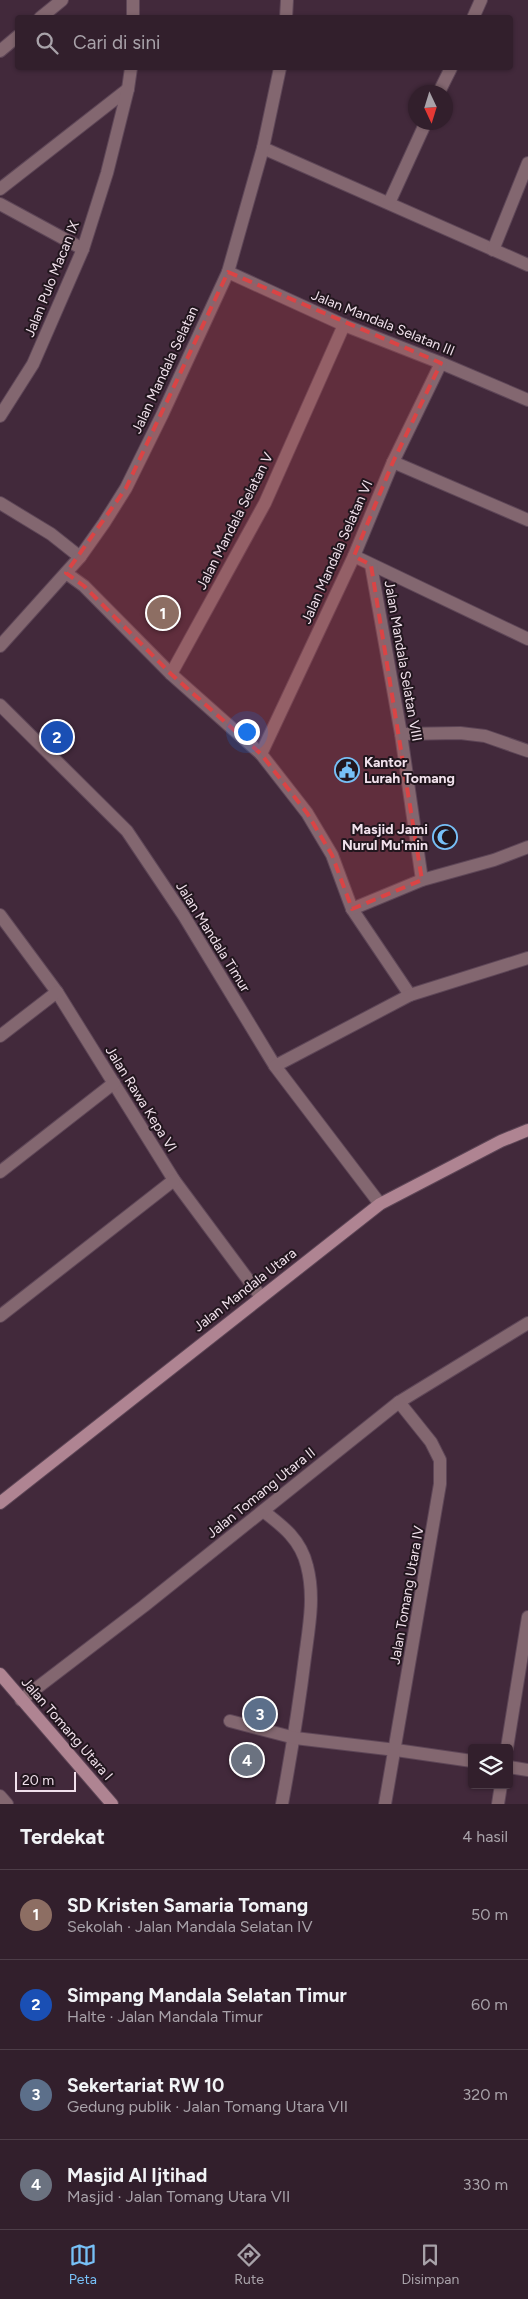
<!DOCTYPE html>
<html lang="id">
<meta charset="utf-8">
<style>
body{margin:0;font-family:Figtree,sans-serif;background:#3a2734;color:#f1f3f6}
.controls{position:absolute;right:15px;bottom:15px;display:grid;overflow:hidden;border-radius:5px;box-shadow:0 1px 4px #0004}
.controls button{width:45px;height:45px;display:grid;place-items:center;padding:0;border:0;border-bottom:1px solid #4d3d48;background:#321f2c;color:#f1f3f6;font:25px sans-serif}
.compass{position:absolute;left:408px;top:85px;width:45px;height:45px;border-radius:50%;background:#321f2c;box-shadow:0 1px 4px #0004;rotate:176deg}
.scale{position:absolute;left:15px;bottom:12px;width:61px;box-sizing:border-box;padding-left:5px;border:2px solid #f1e1ec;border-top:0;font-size:14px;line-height:18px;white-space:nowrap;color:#f1e1ec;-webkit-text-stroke:4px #22161e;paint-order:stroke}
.you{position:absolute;left:246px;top:731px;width:18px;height:18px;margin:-12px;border:4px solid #fff;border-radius:50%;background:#1a73e8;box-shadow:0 0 0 8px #1a73e833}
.badge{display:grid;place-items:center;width:32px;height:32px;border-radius:50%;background:#77c0f7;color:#fff;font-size:16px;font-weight:700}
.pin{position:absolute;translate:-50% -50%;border:2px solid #fff;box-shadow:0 1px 5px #0006}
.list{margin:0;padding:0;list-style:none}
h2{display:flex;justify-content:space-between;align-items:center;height:65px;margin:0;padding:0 20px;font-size:21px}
h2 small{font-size:16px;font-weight:400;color:#a8a2a9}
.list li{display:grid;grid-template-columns:32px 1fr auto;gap:15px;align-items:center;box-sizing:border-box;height:90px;padding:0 20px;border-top:1px solid #4d3d48}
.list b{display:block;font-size:19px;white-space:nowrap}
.list p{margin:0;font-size:16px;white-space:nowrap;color:#a8a2a9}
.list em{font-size:16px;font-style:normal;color:#a8a2a9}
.icon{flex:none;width:28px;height:28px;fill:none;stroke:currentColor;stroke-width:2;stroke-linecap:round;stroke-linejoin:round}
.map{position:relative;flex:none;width:528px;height:1804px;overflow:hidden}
.search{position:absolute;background:#321f2c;box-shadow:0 1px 4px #0004;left:15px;right:15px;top:15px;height:55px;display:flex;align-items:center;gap:12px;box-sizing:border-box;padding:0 18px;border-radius:5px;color:#a8a2a9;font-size:19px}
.sheet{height:425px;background:#321f2c}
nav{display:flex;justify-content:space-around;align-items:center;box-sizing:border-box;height:70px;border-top:1px solid #4d3d48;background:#321f2c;font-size:14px;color:#a8a2a9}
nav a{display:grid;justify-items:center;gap:2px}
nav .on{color:#77c0f7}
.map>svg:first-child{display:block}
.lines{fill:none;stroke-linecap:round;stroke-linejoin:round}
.street-casing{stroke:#5e4657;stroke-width:14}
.secondary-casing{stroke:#5e4657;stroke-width:14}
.street{stroke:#836770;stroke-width:12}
.secondary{stroke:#af8492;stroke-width:12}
.marked{fill:#da4445;fill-opacity:0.2;stroke:#da4445;stroke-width:4;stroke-dasharray:10 6;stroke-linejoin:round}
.labels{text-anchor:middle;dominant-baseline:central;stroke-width:4;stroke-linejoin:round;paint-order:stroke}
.street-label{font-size:14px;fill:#f1e1ec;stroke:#22161e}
.poi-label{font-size:14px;font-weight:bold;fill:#f1e1ec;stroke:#22161e;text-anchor:start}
</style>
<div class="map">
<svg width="528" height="1804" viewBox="0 0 528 1804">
<rect width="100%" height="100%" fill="#42293b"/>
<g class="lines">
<defs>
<g id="street">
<polyline points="40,18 62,0"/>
<polyline points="133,18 133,0"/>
<polyline points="286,18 287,0"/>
<polyline points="473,18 481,0"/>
<polyline points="0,51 18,36"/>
<polyline points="439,92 451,68"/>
<polyline points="263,148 528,265"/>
<polyline points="0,189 128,89"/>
<polyline points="389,203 426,122"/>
<polyline points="0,204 83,249"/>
<polyline points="493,250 528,163"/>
<polyline points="228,272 344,325 441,363 528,400"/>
<polyline points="0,416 33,364 83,249 107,173 128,89 131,68"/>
<polyline points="393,462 528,520"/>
<polyline points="0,503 51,534 80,557"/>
<polyline points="354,556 528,639"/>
<polyline points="371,565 401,734 422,880"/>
<polyline points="66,573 84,586 171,674 261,754 307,813 332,855 352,909 410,995"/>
<polyline points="0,646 80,557 104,523 126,488 162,415 228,272 263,148 280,68"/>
<polyline points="171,674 265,503 344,325"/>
<polyline points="0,705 127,831 184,916 275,1066 380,1204"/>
<polyline points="401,734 460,733 485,736 528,751"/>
<polyline points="261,754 354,556 393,462 441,363"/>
<polyline points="352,909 422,880 494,860 528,847"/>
<polyline points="0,915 57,992 174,1180 261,1297"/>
<polyline points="0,1036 57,992"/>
<polyline points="275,1066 410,995 528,958"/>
<polyline points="0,1172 114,1083"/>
<polyline points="0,1316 174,1180"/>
<path d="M263 1511C283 1526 301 1540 307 1566 315 1596 309 1627 305 1657 299 1706 291 1755 282 1804"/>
<polyline points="21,1700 144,1606 399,1402 528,1323"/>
<polyline points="230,1721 295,1738 396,1750 472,1761"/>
<polyline points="507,1748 528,1617"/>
<polyline points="509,1767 528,1770"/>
<polyline points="0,1796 7,1804"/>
<polyline points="385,1804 440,1484 440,1460 431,1442 399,1402"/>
<polyline points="498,1804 501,1785"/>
</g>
<g id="secondary">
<polyline points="0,1503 380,1204 501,1141 528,1130"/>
<polyline points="0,1674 112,1804"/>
</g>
</defs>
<!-- street casing -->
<use href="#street" class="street-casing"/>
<!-- secondary casing -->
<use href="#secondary" class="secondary-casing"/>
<!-- street -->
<use href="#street" class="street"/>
<!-- secondary -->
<use href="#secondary" class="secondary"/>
</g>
<!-- marked area -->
<path class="marked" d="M228 272 441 363 393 462 354 556 371 565 422 880 352 909 332 855 307 813 261 754 171 674 84 586 66 573 126 488Z"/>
<!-- icons -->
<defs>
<symbol id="civic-ring" viewBox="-11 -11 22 22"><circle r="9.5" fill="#22161e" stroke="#77c0f7" stroke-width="1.5"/><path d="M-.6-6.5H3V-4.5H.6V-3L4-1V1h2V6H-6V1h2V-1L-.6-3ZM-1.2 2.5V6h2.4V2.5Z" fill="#77c0f7"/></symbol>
<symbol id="mosque-ring" viewBox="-11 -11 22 22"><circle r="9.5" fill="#22161e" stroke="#77c0f7" stroke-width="1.5"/><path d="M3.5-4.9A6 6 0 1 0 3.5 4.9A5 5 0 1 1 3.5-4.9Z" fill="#77c0f7"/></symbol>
</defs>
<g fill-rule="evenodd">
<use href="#civic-ring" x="333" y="756" width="28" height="28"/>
<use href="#mosque-ring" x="431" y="823" width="28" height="28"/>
</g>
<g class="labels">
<!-- street labels -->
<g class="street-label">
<text transform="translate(52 279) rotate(-68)">Jalan Pulo Macan IX</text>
<text transform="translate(383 323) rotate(22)">Jalan Mandala Selatan III</text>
<text transform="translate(165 370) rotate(-65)">Jalan Mandala Selatan</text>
<text transform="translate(235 521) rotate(-63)">Jalan Mandala Selatan V</text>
<text transform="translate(337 552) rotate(-66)">Jalan Mandala Selatan VI</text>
<text transform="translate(403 661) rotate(80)">Jalan Mandala Selatan VIII</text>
<text transform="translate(213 937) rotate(58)">Jalan Mandala Timur</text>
<text transform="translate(141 1099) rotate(58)">Jalan Rawa Kepa VI</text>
<text transform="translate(245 1290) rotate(-38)">Jalan Mandala Utara</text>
<text transform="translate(261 1493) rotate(-39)">Jalan Tomang Utara II</text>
<text transform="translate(407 1595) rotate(-80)">Jalan Tomang Utara IV</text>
<text transform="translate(67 1729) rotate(49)">Jalan Tomang Utara I</text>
</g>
<!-- poi labels -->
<g class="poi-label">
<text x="364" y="762">Kantor<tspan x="364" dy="16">Lurah Tomang</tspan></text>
<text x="428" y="829" text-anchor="end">Masjid Jami<tspan x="428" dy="16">Nurul Mu'min</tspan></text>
</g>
</g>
</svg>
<div class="controls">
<button><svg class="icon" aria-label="layers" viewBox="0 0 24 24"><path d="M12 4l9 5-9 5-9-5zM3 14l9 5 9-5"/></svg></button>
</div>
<svg class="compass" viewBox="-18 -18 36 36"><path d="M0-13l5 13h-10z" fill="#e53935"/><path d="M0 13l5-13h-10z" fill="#a8a2a9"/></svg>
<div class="scale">20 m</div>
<div class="you"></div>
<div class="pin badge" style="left:163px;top:613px;background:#8d6e63">1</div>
<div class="pin badge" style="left:57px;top:737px;background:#1a4fb4">2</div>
<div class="pin badge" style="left:260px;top:1714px;background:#5c6f8a">3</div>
<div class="pin badge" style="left:247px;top:1760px;background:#6b7280">4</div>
<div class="search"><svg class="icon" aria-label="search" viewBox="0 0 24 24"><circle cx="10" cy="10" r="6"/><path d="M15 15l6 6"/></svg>Cari di sini</div>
</div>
<section class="sheet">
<h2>Terdekat<small>4 hasil</small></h2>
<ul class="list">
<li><span class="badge" style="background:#8d6e63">1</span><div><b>SD Kristen Samaria Tomang</b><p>Sekolah · Jalan Mandala Selatan IV</p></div><em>50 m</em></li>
<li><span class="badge" style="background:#1a4fb4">2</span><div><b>Simpang Mandala Selatan Timur</b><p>Halte · Jalan Mandala Timur</p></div><em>60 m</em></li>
<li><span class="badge" style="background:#5c6f8a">3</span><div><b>Sekertariat RW 10</b><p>Gedung publik · Jalan Tomang Utara VII</p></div><em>320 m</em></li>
<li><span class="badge" style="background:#6b7280">4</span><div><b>Masjid Al Ijtihad</b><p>Masjid · Jalan Tomang Utara VII</p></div><em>330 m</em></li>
</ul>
</section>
<nav>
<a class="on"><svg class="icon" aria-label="map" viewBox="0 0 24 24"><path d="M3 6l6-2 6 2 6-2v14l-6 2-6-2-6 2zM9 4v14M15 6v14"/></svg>Peta</a>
<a><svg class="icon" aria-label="directions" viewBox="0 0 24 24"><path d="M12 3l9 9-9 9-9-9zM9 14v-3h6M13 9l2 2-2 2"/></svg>Rute</a>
<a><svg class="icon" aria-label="saved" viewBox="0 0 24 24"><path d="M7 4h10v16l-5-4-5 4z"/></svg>Disimpan</a>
</nav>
